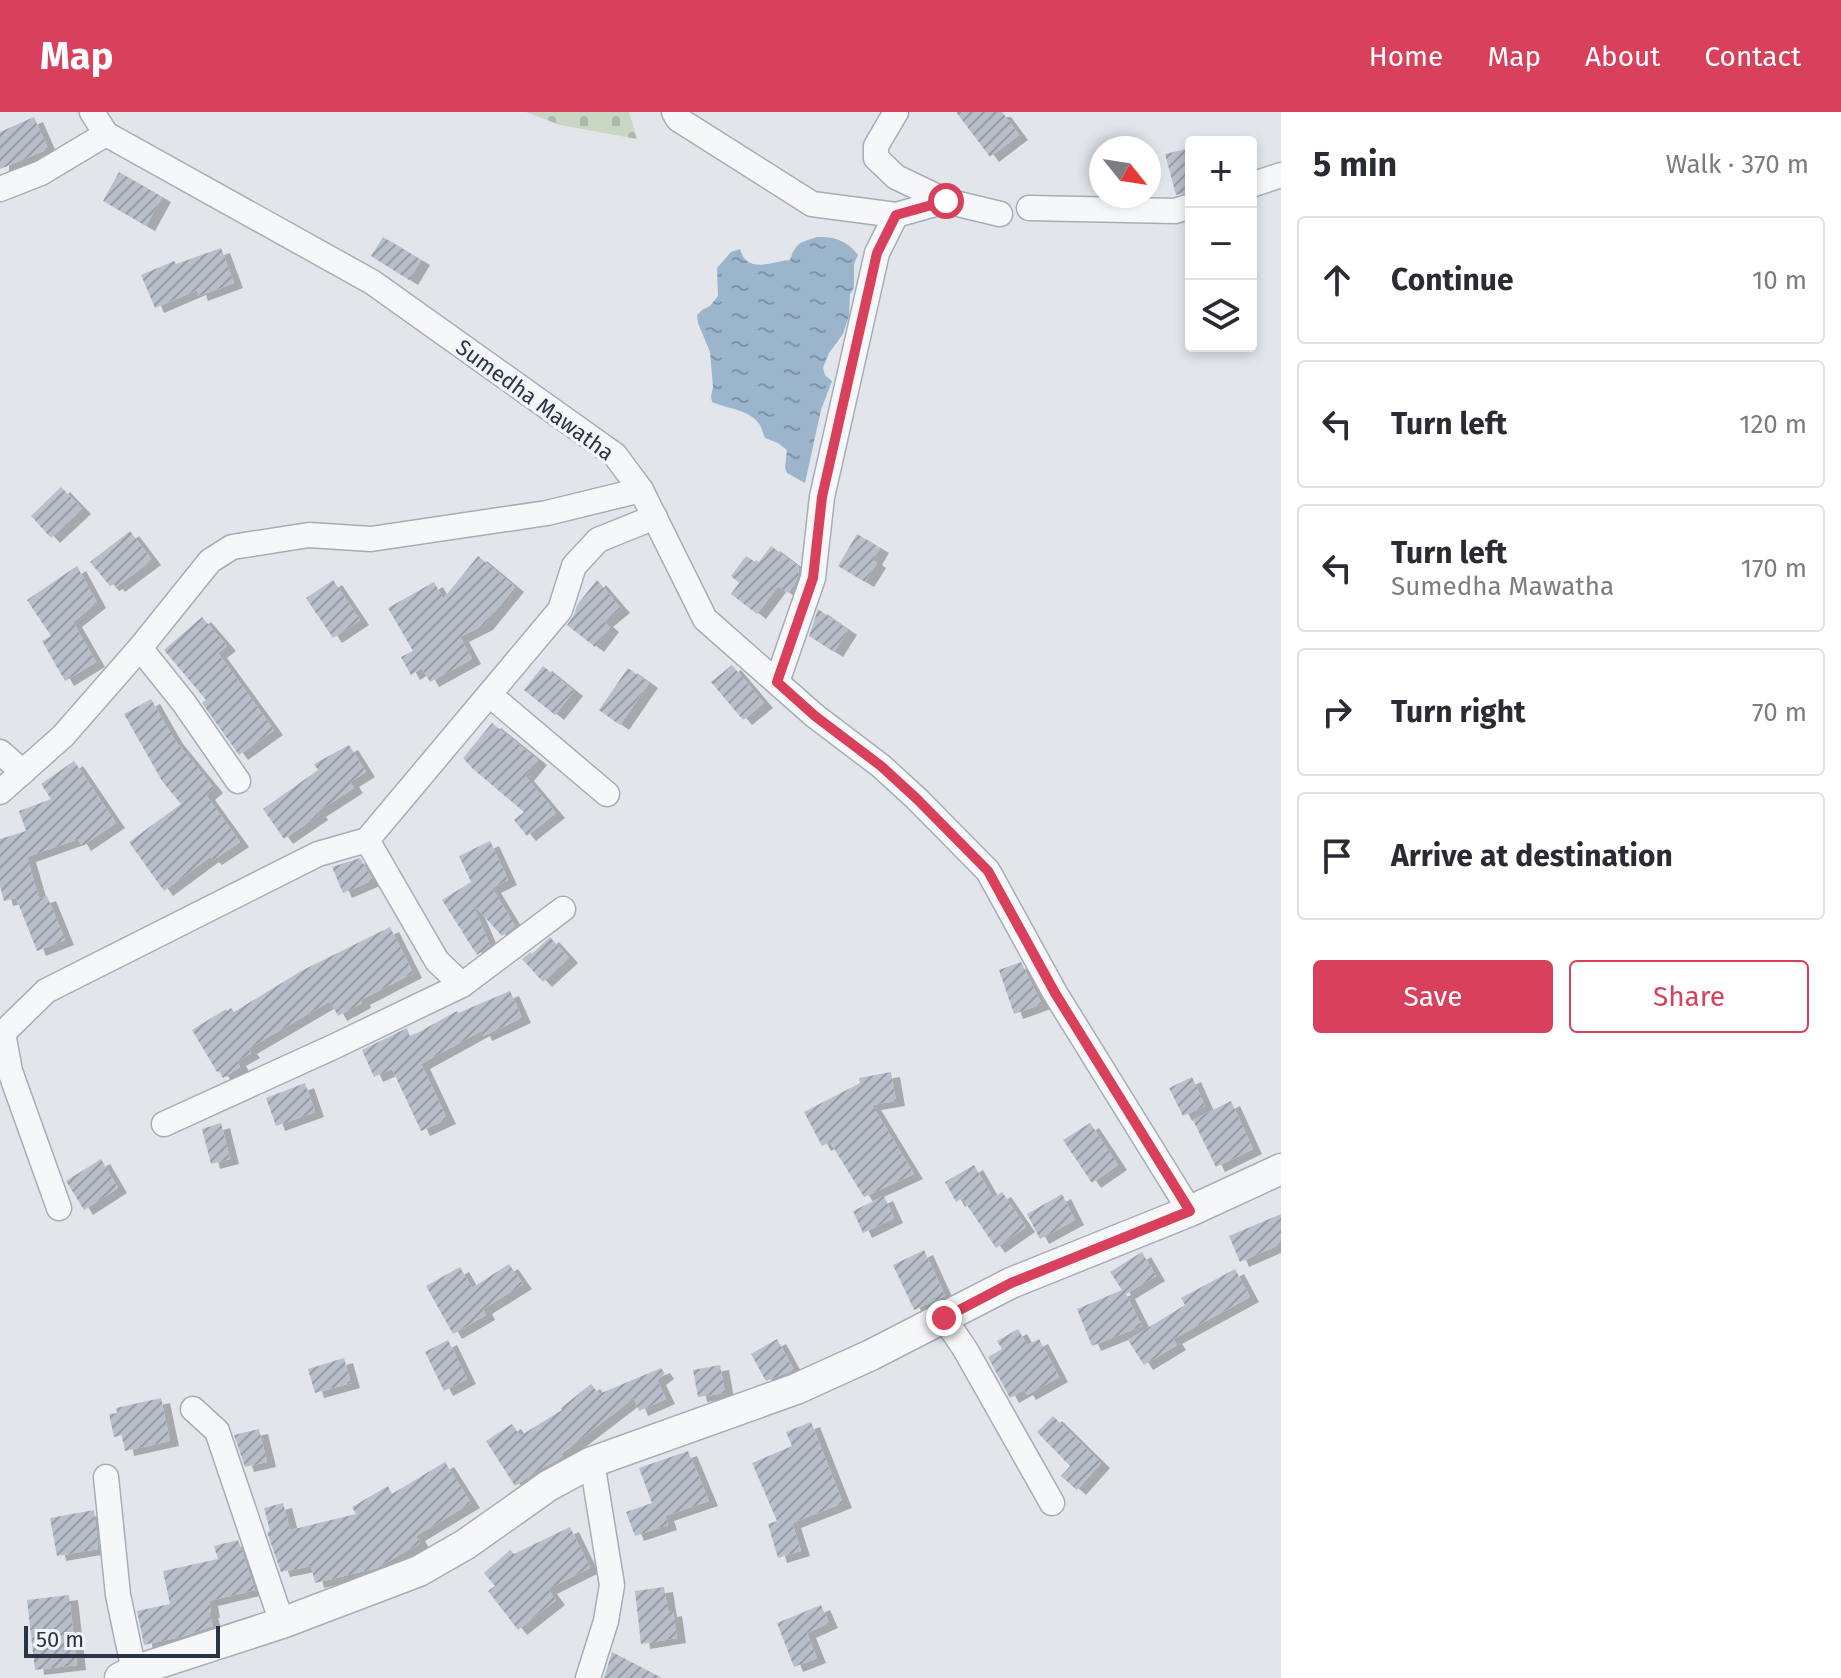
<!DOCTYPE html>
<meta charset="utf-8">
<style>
body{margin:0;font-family:"Fira Sans",sans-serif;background:#f2f2f3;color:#2b2b33}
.controls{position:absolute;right:24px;top:24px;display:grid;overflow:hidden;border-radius:8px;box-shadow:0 4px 12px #0003}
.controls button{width:72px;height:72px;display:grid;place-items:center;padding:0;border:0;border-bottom:2px solid #e1e1e2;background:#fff;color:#2b2b33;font:40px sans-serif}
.compass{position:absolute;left:1089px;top:24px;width:72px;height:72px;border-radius:50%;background:#fff;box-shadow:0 4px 12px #0003;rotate:120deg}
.scale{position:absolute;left:24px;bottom:20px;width:196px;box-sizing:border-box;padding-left:8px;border:4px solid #293445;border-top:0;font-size:22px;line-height:28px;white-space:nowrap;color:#293445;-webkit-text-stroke:6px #f2f5f8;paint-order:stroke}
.stop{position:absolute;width:24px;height:24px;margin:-18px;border:6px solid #d8405c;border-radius:50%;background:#fff}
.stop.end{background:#d8405c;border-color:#fff;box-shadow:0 2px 8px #0008}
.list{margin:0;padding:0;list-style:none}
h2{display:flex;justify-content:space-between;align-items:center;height:104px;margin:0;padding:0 32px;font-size:34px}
h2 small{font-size:26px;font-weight:400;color:#7c7c81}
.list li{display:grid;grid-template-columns:52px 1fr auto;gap:24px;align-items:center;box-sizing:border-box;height:128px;margin:0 16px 16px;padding:0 16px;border:2px solid #e1e1e2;border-radius:8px}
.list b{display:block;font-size:30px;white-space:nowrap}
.list p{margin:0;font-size:26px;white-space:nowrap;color:#7c7c81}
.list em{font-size:26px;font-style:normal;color:#7c7c81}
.actions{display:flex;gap:16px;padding:24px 32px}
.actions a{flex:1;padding:18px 0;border:2px solid #d8405c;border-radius:8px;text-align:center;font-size:28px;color:#d8405c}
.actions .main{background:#d8405c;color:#fff}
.icon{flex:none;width:44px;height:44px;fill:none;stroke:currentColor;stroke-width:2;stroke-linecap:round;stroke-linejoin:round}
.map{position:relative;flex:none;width:1281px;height:1566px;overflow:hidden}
header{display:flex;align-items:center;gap:48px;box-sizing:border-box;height:112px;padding:0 40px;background:#d8405c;color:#fff}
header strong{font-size:38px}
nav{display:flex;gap:44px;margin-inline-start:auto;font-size:28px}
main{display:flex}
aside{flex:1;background:#fff}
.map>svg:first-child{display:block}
.cemetery{fill:url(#cemetery-stones)}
.water{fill:url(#water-ripples)}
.building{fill:url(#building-hatch);filter:url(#shadow)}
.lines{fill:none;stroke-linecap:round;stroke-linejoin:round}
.minor-casing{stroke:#a7adb6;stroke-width:27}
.tertiary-casing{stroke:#a7adb6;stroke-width:33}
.minor{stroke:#f5f7f9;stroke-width:24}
.tertiary{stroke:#f5f7f9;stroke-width:30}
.route{stroke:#d8405c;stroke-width:10}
.labels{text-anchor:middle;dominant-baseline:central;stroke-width:7;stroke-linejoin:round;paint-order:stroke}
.street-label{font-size:22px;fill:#293445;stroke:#f2f5f8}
</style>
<header>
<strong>Map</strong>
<nav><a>Home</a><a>Map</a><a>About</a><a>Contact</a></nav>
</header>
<main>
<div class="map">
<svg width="1281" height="1566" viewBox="0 0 1281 1566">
<defs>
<pattern id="cemetery-stones" width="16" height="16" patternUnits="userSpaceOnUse" patternTransform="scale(2)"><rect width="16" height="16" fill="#c8d6c3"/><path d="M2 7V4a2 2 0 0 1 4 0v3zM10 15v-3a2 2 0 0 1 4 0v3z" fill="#acb8a9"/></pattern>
<pattern id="water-ripples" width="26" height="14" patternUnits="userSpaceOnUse" patternTransform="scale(2)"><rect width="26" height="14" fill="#9bb5cd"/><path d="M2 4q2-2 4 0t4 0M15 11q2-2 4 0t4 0" fill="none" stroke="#7e94a8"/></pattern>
<pattern id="building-hatch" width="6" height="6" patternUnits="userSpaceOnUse" patternTransform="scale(2)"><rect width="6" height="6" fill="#b9bfca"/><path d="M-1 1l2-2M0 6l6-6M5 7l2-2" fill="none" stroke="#969ca6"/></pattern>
<filter id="shadow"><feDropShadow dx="9" dy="5" stdDeviation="0" flood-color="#0004"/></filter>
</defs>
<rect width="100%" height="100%" fill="#e2e6eb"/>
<!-- cemetery -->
<polygon class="cemetery" points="526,0 629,0 637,27 560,13"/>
<!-- water -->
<path class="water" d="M817 125C834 124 848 129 858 143L854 152V176L850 182 849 204 843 222 829 241 823 256 825 263 832 269 821 298 805 371 787 361 785 356 787 338 778 331 765 326C763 322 762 317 760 313 750 297 727 297 712 290L711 284 713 275 710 240 698 211 697 203 702 198 710 194 718 184 717 156 731 140 740 137C747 163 773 149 790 148 796 130 800 131 817 125Z"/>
<!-- building -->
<g class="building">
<polygon points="956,0 1002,0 1019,23 990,45"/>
<polygon points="34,5 48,37 0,57 0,20"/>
<polygon points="1191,36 1191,79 1176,83 1165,42"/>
<polygon points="119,60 162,85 146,114 103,89"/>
<polygon points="383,125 421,148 409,168 371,144"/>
<polygon points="221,136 234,171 199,184 197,178 155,196 141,163 174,149 176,152"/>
<polygon points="61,375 82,397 51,426 31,404"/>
<polygon points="130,419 152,448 116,475 114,472 110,474 90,450"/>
<polygon points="857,422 880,436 873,448 877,451 865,470 838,454"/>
<polygon points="771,434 799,455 798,463 795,471 788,481 778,474 757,502 731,482 739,471 731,464 746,444 755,450 756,448 759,450"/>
<polygon points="478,444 515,475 484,513 460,525 472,547 430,570 422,556 411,563 401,545 413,539 388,496 434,470 443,487"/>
<polygon points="77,454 97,491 73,510 96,550 65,569 42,529 51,524 27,488"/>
<polygon points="333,468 360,508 333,526 306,486"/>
<polygon points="597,468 621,496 604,510 610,515 595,535 567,513 574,503 577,493"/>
<polygon points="818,497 848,518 834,540 809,524"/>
<polygon points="202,505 227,534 218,541 274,618 239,643 202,591 206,588 164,538"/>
<polygon points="732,553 764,591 743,608 711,570"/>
<polygon points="543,554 574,579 555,603 524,578"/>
<polygon points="628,556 649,571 620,613 599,598"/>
<polygon points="151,587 174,627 214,676 206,683 240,730 213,748 210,745 164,779 129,730 181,692 162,669 124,602"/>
<polygon points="492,611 538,648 525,664 556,701 527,724 514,708 524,700 473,657 463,646"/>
<polygon points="349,633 366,660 350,670 354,676 317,700 319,703 284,727 263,697 318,658 314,652"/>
<polygon points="74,649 116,711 82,734 78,727 27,745 39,787 47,784 65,828 37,839 16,786 4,789 0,774 0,727 26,719 19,699 51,687 41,672"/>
<polygon points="490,729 508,768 492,776 515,814 502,824 472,791 490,833 477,843 442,788 471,770 459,744"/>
<polygon points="360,746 373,768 343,781 332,755"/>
<polygon points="390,815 413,861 361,888 362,891 338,904 330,889 248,937 251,941 237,949 240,955 223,966 219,959 217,960 192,918 226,897 227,899 231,896 234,900 301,859"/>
<polygon points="550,825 569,846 543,870 522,847 531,840 532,842"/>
<polygon points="1021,850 1042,892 1014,902 999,858"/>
<polygon points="510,879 522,906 483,924 481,919 421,952 447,1007 421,1019 392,957 374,965 362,938 407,916 410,925 457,899 458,901"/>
<polygon points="891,960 896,989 872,993 914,1062 864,1085 830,1030 822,1034 804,1000 860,971 859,966"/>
<polygon points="1192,965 1205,994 1183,1004 1169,976"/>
<polygon points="305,971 315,1000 276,1014 266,986"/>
<polygon points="1231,989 1253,1037 1216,1055 1193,1008"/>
<polygon points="221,1011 230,1047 211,1052 202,1017"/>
<polygon points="1090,1011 1118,1053 1092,1071 1063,1028"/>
<polygon points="101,1047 118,1076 84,1098 66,1069"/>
<polygon points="974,1053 993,1086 1002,1080 1026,1115 996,1136 962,1086 956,1090 945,1070"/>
<polygon points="1062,1082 1075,1108 1040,1127 1027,1102"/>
<polygon points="884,1084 894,1106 863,1121 853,1099"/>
<polygon points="1281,1102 1281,1132 1240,1150 1229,1124"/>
<polygon points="924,1138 945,1184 914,1198 893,1153"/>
<polygon points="1142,1140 1156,1164 1126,1182 1142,1214 1092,1234 1077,1197 1122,1178 1110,1160"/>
<polygon points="509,1152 523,1172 483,1197 486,1203 453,1222 426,1174 460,1155 472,1176"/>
<polygon points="1235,1157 1250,1185 1173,1227 1177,1233 1144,1253 1128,1228 1185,1193 1181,1186"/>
<polygon points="1018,1217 1027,1233 1039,1227 1059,1265 1027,1283 1024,1278 1010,1286 988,1245 1002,1237 997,1229"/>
<polygon points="777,1227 794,1258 766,1269 751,1242"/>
<polygon points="448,1228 467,1267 444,1279 425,1240"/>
<polygon points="344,1246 351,1271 315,1281 308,1257"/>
<polygon points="720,1253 725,1281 698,1285 693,1258"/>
<polygon points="661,1256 665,1262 657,1268 666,1287 639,1299 634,1286 561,1342 563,1345 542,1356 515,1374 486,1329 512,1312 520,1324 562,1298 561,1296 591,1272 599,1282"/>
<polygon points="161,1286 170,1329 125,1339 122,1323 114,1325 109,1302 117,1301 116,1296"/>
<polygon points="1053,1304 1101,1351 1077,1378 1061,1364 1070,1354 1037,1320"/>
<polygon points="811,1310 843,1391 792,1411 801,1439 778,1446 768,1412 777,1409 752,1351 792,1334 786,1320"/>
<polygon points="259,1317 267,1350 245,1355 234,1323"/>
<polygon points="688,1339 709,1389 665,1404 668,1413 635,1424 626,1400 652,1391 639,1356"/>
<polygon points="445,1350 471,1391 416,1424 420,1431 377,1456 315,1471 311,1454 281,1460 267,1420 270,1419 264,1396 283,1391 290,1418 356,1402 352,1395 388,1374 392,1382"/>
<polygon points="94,1398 98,1437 57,1444 50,1406"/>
<polygon points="570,1415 590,1456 548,1477 556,1488 518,1518 488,1479 495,1474 484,1461 510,1438 514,1442"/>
<polygon points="238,1428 255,1478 209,1489 211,1501 209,1501 213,1514 184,1524 144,1533 137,1499 170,1492 163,1459 218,1447 214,1434"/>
<polygon points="664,1475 668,1500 673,1499 677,1526 641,1532 635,1479"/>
<polygon points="69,1483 77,1553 35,1558 27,1488"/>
<polygon points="821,1493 829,1511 807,1521 817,1546 794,1555 777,1511"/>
<polygon points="612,1540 662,1566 604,1566"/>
</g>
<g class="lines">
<defs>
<g id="minor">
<polyline points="92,0 106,22 372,170 615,343 641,378 705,507 815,604 881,654 917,687 988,759 1055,881 1190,1099"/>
<polyline points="674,0 678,7 812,92 896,103 946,89 1000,102"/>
<polyline points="896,0 876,34 876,46 896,65 946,89"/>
<polyline points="1251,73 1281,63"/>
<polyline points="0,77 41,61 106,22"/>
<polyline points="1029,96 1175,99 1191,94"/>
<polyline points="140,536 184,591 238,669"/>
<polyline points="777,570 813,466 822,385 877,141 896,103"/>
<polyline points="490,583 607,682"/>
<polyline points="0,640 23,660"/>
<polyline points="0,680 63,624 140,536 210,449 232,435 309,423 371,427 547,401 641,378"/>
<polyline points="367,728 437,849 462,873"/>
<polyline points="164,1012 333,935 462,873 563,797"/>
<polyline points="59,1096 10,959 3,921 46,879 318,742 367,728 560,498 574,454 598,428 655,405"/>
<polyline points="944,1206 965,1237 1052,1391"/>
<polyline points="193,1297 217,1319 282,1511"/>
<polyline points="106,1365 118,1483 134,1559"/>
<polyline points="588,1566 606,1509 612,1473 592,1350"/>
</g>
<polyline id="tertiary" points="120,1566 134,1559 282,1511 419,1459 466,1432 548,1374 592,1350 796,1277 871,1243 1011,1171 1190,1099 1281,1057"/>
</defs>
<!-- minor casing -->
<use href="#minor" class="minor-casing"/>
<!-- tertiary casing -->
<use href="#tertiary" class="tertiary-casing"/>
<!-- minor -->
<use href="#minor" class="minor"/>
<!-- tertiary -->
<use href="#tertiary" class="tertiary"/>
</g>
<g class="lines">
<!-- route -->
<polyline class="route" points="944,1206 1011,1171 1190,1099 1055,881 988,759 917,687 881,654 815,604 777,570 813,466 822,385 877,141 896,103 946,89"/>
</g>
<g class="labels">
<!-- street labels -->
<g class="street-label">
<text transform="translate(535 288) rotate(36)">Sumedha Mawatha</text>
</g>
</g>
</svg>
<div class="controls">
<button>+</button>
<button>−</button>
<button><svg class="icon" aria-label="layers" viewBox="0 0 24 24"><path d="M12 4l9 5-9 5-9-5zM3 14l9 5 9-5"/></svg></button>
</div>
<svg class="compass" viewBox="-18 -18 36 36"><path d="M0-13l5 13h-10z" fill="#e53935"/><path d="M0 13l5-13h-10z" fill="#7c7c81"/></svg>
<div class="scale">50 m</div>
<div class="stop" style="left:946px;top:89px"></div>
<div class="stop end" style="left:944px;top:1206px"></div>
</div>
<aside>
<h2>5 min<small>Walk · 370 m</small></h2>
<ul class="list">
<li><svg class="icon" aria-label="ahead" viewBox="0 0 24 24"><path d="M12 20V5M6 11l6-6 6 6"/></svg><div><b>Continue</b></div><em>10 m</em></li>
<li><svg class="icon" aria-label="left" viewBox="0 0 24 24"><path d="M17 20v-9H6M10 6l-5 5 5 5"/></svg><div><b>Turn left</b></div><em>120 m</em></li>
<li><svg class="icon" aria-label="left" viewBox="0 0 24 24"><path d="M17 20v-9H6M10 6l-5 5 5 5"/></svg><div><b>Turn left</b><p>Sumedha Mawatha</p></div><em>170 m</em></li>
<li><svg class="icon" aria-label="right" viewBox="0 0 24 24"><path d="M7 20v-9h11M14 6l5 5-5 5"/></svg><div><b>Turn right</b></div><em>70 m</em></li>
<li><svg class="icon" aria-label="arrive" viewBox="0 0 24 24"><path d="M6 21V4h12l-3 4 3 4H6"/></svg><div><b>Arrive at destination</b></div></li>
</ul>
<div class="actions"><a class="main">Save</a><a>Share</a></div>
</aside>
</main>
